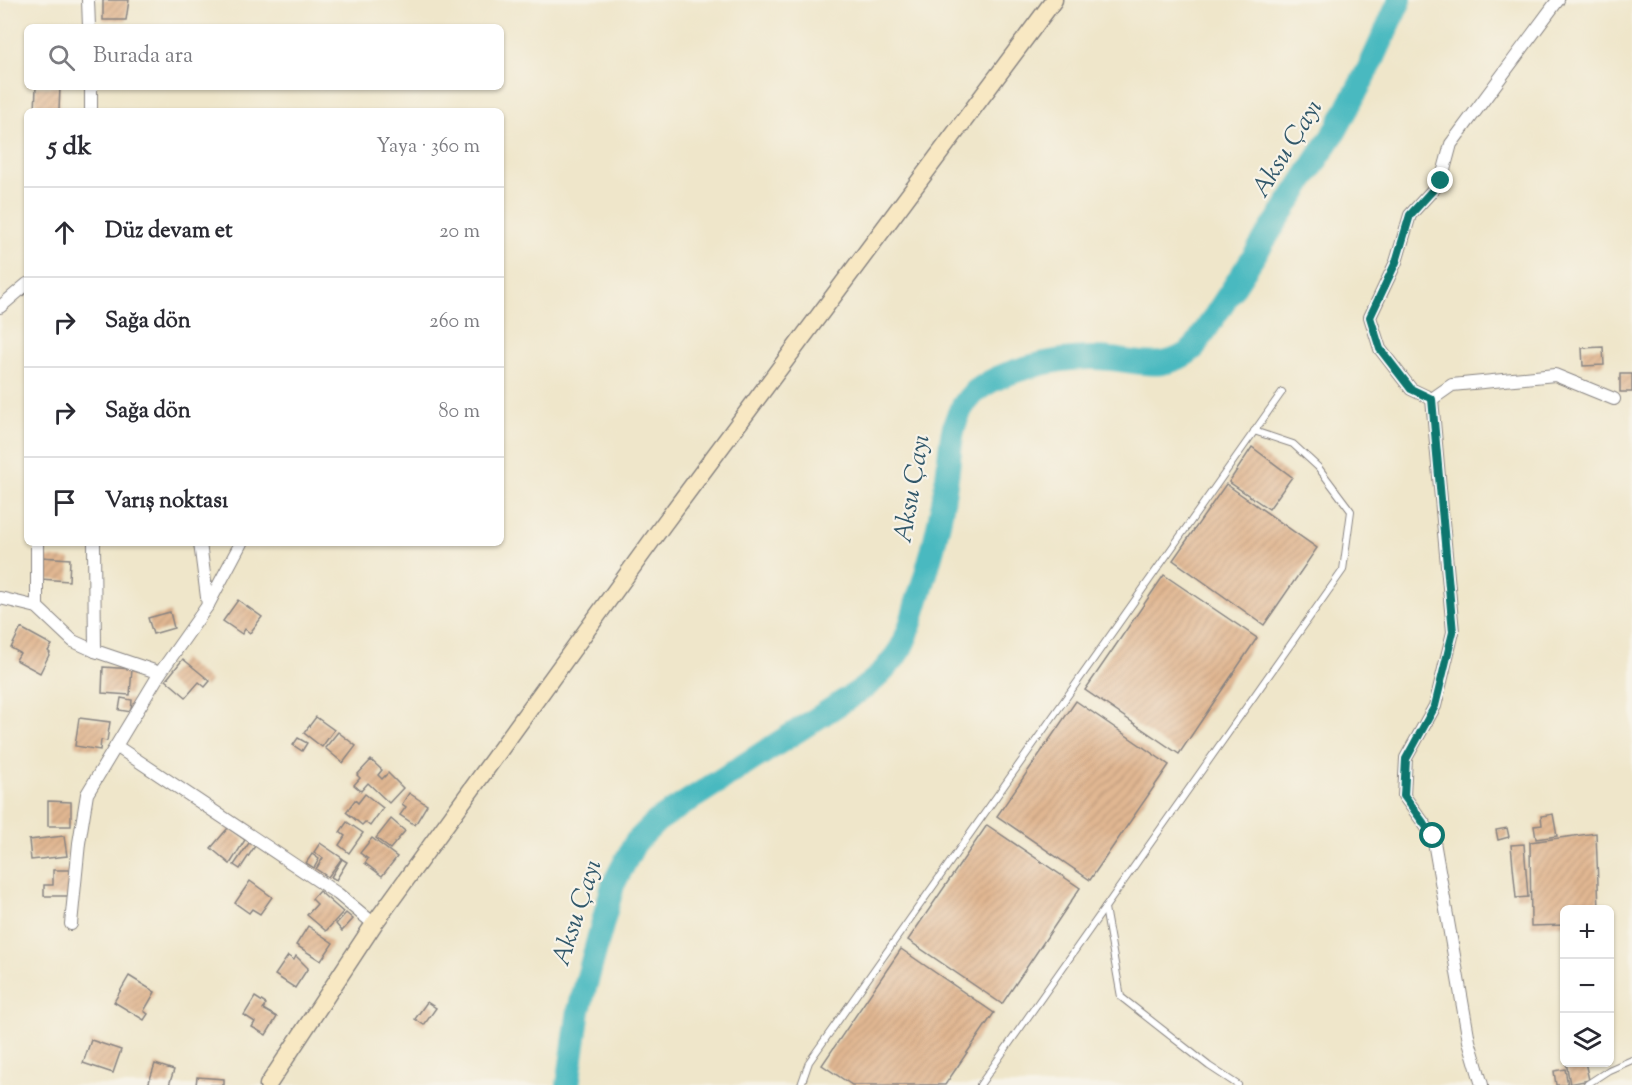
<!DOCTYPE html>
<html lang="tr">
<meta charset="utf-8">
<style>
body{margin:0;font-family:"Sorts Mill Goudy",serif;background:#f2f2f3;color:#2b2b33}
.controls{position:absolute;right:18px;bottom:18px;display:grid;overflow:hidden;border-radius:9px;box-shadow:0 2px 4px #0004}
.controls button{width:54px;height:54px;display:grid;place-items:center;padding:0;border:0;border-bottom:2px solid #e1e1e2;background:#fff;color:#2b2b33;font:30px sans-serif}
.stop{position:absolute;width:18px;height:18px;margin:-14px;border:4px solid #0f766e;border-radius:50%;background:#fff}
.stop.end{background:#0f766e;border-color:#fff;box-shadow:0 2px 6px #0008}
.list{margin:0;padding:0;list-style:none}
h2{display:flex;justify-content:space-between;align-items:center;height:78px;margin:0;padding:0 24px;font-size:26px}
h2 small{font-size:20px;font-weight:400;color:#7c7c81}
.list li{display:grid;grid-template-columns:39px 1fr auto;gap:18px;align-items:center;box-sizing:border-box;height:90px;padding:0 24px;border-top:2px solid #e1e1e2}
.list b{display:block;font-size:22px;white-space:nowrap}
.list em{font-size:20px;font-style:normal;color:#7c7c81}
.icon{flex:none;width:33px;height:33px;fill:none;stroke:currentColor;stroke-width:2;stroke-linecap:round;stroke-linejoin:round}
.map{position:relative;flex:none;width:1632px;height:1085px;overflow:hidden}
.search{position:absolute;background:#fff;box-shadow:0 2px 4px #0004;left:24px;top:24px;width:480px;height:66px;display:flex;align-items:center;gap:15px;box-sizing:border-box;padding:0 21px;border-radius:9px;color:#7c7c81;font-size:22px}
.panel{position:absolute;background:#fff;box-shadow:0 2px 4px #0004;left:24px;top:108px;width:480px;height:438px;border-radius:9px}
.map>svg:first-child{display:block}
.lines{fill:none;stroke-linecap:round;stroke-linejoin:round}
.river{stroke:#4ab9c0;stroke-width:24}
.building{fill:url(#building-hatch)}
.lane-casing{stroke:#888482;stroke-width:8}
.street-casing{stroke:#888482;stroke-width:14}
.secondary-casing{stroke:#888482;stroke-width:19}
.lane{stroke:#fff;stroke-width:6}
.street{stroke:#fff;stroke-width:12}
.secondary{stroke:#f8e8c3;stroke-width:16}
.route{stroke:#0f766e;stroke-width:8}
.labels{text-anchor:middle;dominant-baseline:central;stroke-width:4.5;stroke-linejoin:round;paint-order:stroke}
.water-label{font-size:26px;font-style:italic;fill:#30576a;stroke:#f7f3e8}
</style>
<div class="map">
<svg width="1632" height="1085" viewBox="0 0 1632 1085">
<defs>
<pattern id="building-hatch" width="6" height="6" patternUnits="userSpaceOnUse" patternTransform="scale(1.5)"><rect width="6" height="6" fill="#e1b792"/><path d="M-1 1l2-2M0 6l6-6M5 7l2-2" fill="none" stroke="#c19d7f"/></pattern>
</defs>
<rect width="100%" height="100%" fill="#f7f3e8"/>
<filter id="ink" filterUnits="userSpaceOnUse"><feTurbulence type="fractalNoise" baseFrequency=".0167" numOctaves="2"/><feDisplacementMap in="SourceGraphic" scale="12" xChannelSelector="R" yChannelSelector="G"/><feConvolveMatrix kernelMatrix="1 2 1 2 8 2 1 2 1" color-interpolation-filters="sRGB"/></filter>
<filter id="wash" filterUnits="userSpaceOnUse"><feTurbulence type="fractalNoise" baseFrequency=".008" numOctaves="4" result="noise"/><feDisplacementMap in="SourceGraphic" scale="24" xChannelSelector="R" yChannelSelector="G"/><feGaussianBlur stdDeviation="1.35" result="paint"/><feColorMatrix in="noise" values="0 0 0 0 0 0 0 0 0 0 0 0 0 0 0 0 0 1.4 0 .05"/><feComposite in="paint" operator="in"/></filter>
<g filter="url(#wash)">
<rect width="100%" height="100%" fill="#efe6ca"/>
<g class="lines">
<!-- river -->
<path class="river" d="M568 1085 579 1010 613 885 635 843 657 821 864 688C879 677 891 664 901 648 908 635 912 620 916 605 930 564 941 521 947 477 951 450 949 422 968 399 991 371 1059 357 1095 358 1132 358 1162 376 1194 348L1336 130 1371 64 1400 0"/>
</g>
<g id="blocks">
<!-- building -->
<g class="building">
<polygon points="103,0 129,0 126,20 103,20"/>
<polygon points="36,87 60,87 59,111 35,111"/>
<polygon points="1603,347 1604,365 1583,366 1582,348"/>
<rect x="1620" y="374" width="12" height="18"/>
<polygon points="1252,447 1292,477 1269,509 1229,482"/>
<polygon points="1226,484 1317,548 1264,625 1173,560"/>
<polygon points="41,557 70,559 69,581 40,579"/>
<polygon points="1164,575 1257,638 1179,754 1085,690"/>
<polygon points="238,600 262,617 250,633 245,629 242,634 223,621"/>
<polygon points="170,612 174,628 153,634 148,618"/>
<polygon points="21,628 52,645 48,651 50,653 40,673 16,660 20,653 11,648"/>
<polygon points="183,659 210,681 205,687 199,682 186,697 166,680"/>
<polygon points="103,667 132,669 130,695 102,693"/>
<polygon points="121,698 132,700 131,712 119,710"/>
<polygon points="1076,701 1169,765 1090,880 997,816"/>
<polygon points="316,717 334,730 322,747 304,733"/>
<polygon points="79,718 110,722 107,741 101,740 100,750 75,746"/>
<polygon points="338,732 356,746 343,763 325,748"/>
<polygon points="298,738 307,743 302,751 293,745"/>
<polygon points="371,760 382,770 378,775 382,779 388,773 403,788 389,803 368,783 361,791 354,785 360,778 357,775"/>
<polygon points="409,793 427,805 415,825 400,815 406,807 402,804"/>
<polygon points="365,794 383,808 370,826 365,822 362,825 346,812 355,800 358,803"/>
<polygon points="48,801 71,802 71,826 48,826"/>
<polygon points="1553,814 1557,836 1536,839 1534,826 1542,825 1541,816"/>
<polygon points="391,819 405,831 390,849 376,838"/>
<polygon points="347,822 363,833 349,853 339,845 345,836 340,832"/>
<polygon points="987,825 1080,888 1002,1004 908,940"/>
<polygon points="228,828 245,840 230,864 211,848"/>
<polygon points="1507,828 1509,837 1498,840 1496,830"/>
<polygon points="1596,833 1599,910 1564,910 1564,925 1531,926 1530,842"/>
<polygon points="64,836 67,856 31,860 29,840"/>
<polygon points="372,838 397,857 382,876 365,863 368,859 360,853"/>
<polygon points="249,843 255,846 240,869 234,865"/>
<polygon points="320,843 342,858 328,877 316,869 323,858 314,852"/>
<polygon points="1524,844 1528,897 1516,898 1511,845"/>
<polygon points="312,854 319,859 314,868 306,863"/>
<polygon points="342,859 347,862 336,880 331,877"/>
<polygon points="53,870 70,870 70,896 44,896 44,885 53,885"/>
<polygon points="250,881 272,897 260,914 252,909 249,913 235,903"/>
<polygon points="319,891 343,912 326,931 307,915 317,904 312,899"/>
<polygon points="346,913 353,919 342,931 336,924"/>
<polygon points="308,926 333,943 321,961 296,945"/>
<polygon points="901,949 994,1013 945,1085 852,1085 822,1065"/>
<polygon points="288,956 294,960 296,956 308,968 295,988 275,975"/>
<polygon points="129,976 155,992 144,1011 148,1014 144,1020 114,1002"/>
<polygon points="255,997 266,1004 263,1009 277,1017 266,1035 252,1027 255,1022 244,1015"/>
<polygon points="427,1002 436,1008 424,1025 415,1019"/>
<polygon points="91,1040 121,1050 113,1073 83,1063"/>
<polygon points="1566,1062 1585,1062 1589,1080 1570,1084"/>
<polygon points="155,1064 174,1070 169,1085 148,1085"/>
<polygon points="1565,1069 1568,1085 1556,1085 1554,1071"/>
<polygon points="197,1077 224,1079 224,1085 196,1085"/>
</g>
</g>
</g>
<g filter="url(#ink)">
<use href="#blocks" fill-opacity="0" stroke="#888482" stroke-width="1.5"/>
<g class="lines">
<defs>
<g id="lane">
<polyline points="1105,908 1121,997 1209,1066 1238,1085"/>
<polyline points="801,1085 809,1062 1282,392"/>
<polyline points="980,1085 1343,570 1351,511 1318,467 1293,444 1254,431"/>
<polyline points="1586,1085 1609,1070 1632,1060"/>
</g>
<g id="street">
<polyline points="88,0 89,27"/>
<polyline points="91,87 91,111"/>
<polyline points="0,307 27,284"/>
<polyline points="1432,399 1411,389 1380,349 1370,317 1396,262 1410,215 1441,181 1451,144 1558,0"/>
<polyline points="37,543 37,607"/>
<polyline points="94,543 95,651"/>
<polyline points="200,543 208,605"/>
<polyline points="0,598 37,607 73,641 95,651 160,673"/>
<polyline points="116,746 338,894 374,924"/>
<polyline points="71,924 79,843 87,794 160,673 208,605 241,543"/>
<polyline points="1482,1085 1469,1041 1433,836 1404,796 1406,758 1435,706 1453,632 1432,399 1452,385 1555,375 1614,399"/>
</g>
<polyline id="secondary" points="268,1085 374,924 663,525 1054,0"/>
</defs>
<!-- lane casing -->
<use href="#lane" class="lane-casing"/>
<!-- street casing -->
<use href="#street" class="street-casing"/>
<!-- secondary casing -->
<use href="#secondary" class="secondary-casing"/>
<!-- lane -->
<use href="#lane" class="lane"/>
<!-- street -->
<use href="#street" class="street"/>
<!-- secondary -->
<use href="#secondary" class="secondary"/>
</g>
</g>
<g class="lines" filter="url(#ink)">
<!-- route -->
<polyline class="route" points="1433,836 1404,796 1406,759 1435,706 1453,632 1432,399 1411,389 1380,349 1370,317 1396,262 1410,215 1441,181"/>
</g>
<g class="labels">
<!-- water labels -->
<g class="water-label">
<text transform="translate(1288 149) rotate(-58)">Aksu Çayı</text>
<text transform="translate(913 489) rotate(-80)">Aksu Çayı</text>
<text transform="translate(578 913) rotate(-72)">Aksu Çayı</text>
</g>
</g>
</svg>
<div class="controls">
<button>+</button>
<button>−</button>
<button><svg class="icon" aria-label="layers" viewBox="0 0 24 24"><path d="M12 4l9 5-9 5-9-5zM3 14l9 5 9-5"/></svg></button>
</div>
<div class="stop" style="left:1433px;top:836px"></div>
<div class="stop end" style="left:1441px;top:181px"></div>
<div class="search"><svg class="icon" aria-label="search" viewBox="0 0 24 24"><circle cx="10" cy="10" r="6"/><path d="M15 15l6 6"/></svg>Burada ara</div>
<section class="panel">
<h2>5 dk<small>Yaya · 360 m</small></h2>
<ul class="list">
<li><svg class="icon" aria-label="ahead" viewBox="0 0 24 24"><path d="M12 20V5M6 11l6-6 6 6"/></svg><div><b>Düz devam et</b></div><em>20 m</em></li>
<li><svg class="icon" aria-label="right" viewBox="0 0 24 24"><path d="M7 20v-9h11M14 6l5 5-5 5"/></svg><div><b>Sağa dön</b></div><em>260 m</em></li>
<li><svg class="icon" aria-label="right" viewBox="0 0 24 24"><path d="M7 20v-9h11M14 6l5 5-5 5"/></svg><div><b>Sağa dön</b></div><em>80 m</em></li>
<li><svg class="icon" aria-label="arrive" viewBox="0 0 24 24"><path d="M6 21V4h12l-3 4 3 4H6"/></svg><div><b>Varış noktası</b></div></li>
</ul>
</section>
</div>
